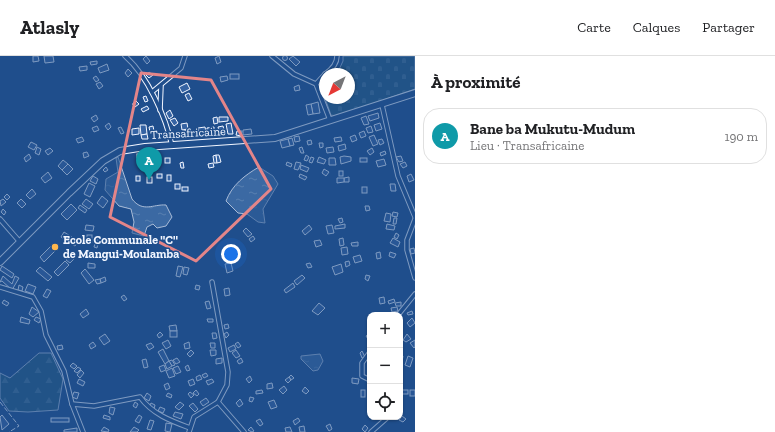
<!DOCTYPE html>
<html lang="fr">
<meta charset="utf-8">
<style>
body{margin:0;font-family:"Zilla Slab",serif;background:#f2f2f2;color:#202124}
.controls{position:absolute;right:12px;bottom:12px;display:grid;overflow:hidden;border-radius:8px;box-shadow:0 1px 3px #0004}
.controls button{width:36px;height:36px;display:grid;place-items:center;padding:0;border:0;border-bottom:1px solid #e0e0e0;background:#fff;color:#202124;font:20px sans-serif}
.compass{position:absolute;left:319px;top:12px;width:36px;height:36px;border-radius:50%;background:#fff;box-shadow:0 1px 3px #0004;rotate:222deg}
.you{position:absolute;left:231px;top:198px;width:14px;height:14px;margin:-10px;border:3px solid #fff;border-radius:50%;background:#1a73e8;box-shadow:0 0 0 6px #1a73e833}
.badge{display:grid;place-items:center;width:26px;height:26px;border-radius:50%;background:#0b8043;color:#fff;font-size:13px;font-weight:700}
.pin{position:absolute;translate:-50% -33px;filter:drop-shadow(0 1px 2px #0008)}
.pin::after{content:'';position:absolute;top:21px;width:14px;height:12px;background:inherit;clip-path:polygon(0 0,100% 0,50% 100%)}
.list{margin:0;padding:0;list-style:none}
h2{display:flex;justify-content:space-between;align-items:center;height:52px;margin:0;padding:0 16px;font-size:17px}
h2 small{font-size:13px;font-weight:400;color:#757577}
.list li{display:grid;grid-template-columns:26px 1fr auto;gap:12px;align-items:center;box-sizing:border-box;height:56px;margin:0 8px 8px;padding:0 8px;border:1px solid #e0e0e0;border-radius:16px}
.list b{display:block;font-size:15px;white-space:nowrap}
.list p{margin:0;font-size:13px;white-space:nowrap;color:#757577}
.list em{font-size:13px;font-style:normal;color:#757577}
.icon{flex:none;width:22px;height:22px;fill:none;stroke:currentColor;stroke-width:2;stroke-linecap:round;stroke-linejoin:round}
.map{position:relative;flex:none;width:415px;height:376px;overflow:hidden}
header{display:flex;align-items:center;gap:24px;box-sizing:border-box;height:56px;padding:0 20px;background:#fff;border-bottom:1px solid #e0e0e0}
header strong{font-size:19px}
nav{display:flex;gap:22px;margin-inline-start:auto;font-size:14px}
main{display:flex}
aside{flex:1;background:#fff}
.map>svg:first-child{display:block}
.forest{fill:url(#forest-firs);stroke:#a8bbd7}
.cemetery{fill:url(#cemetery-stones);stroke:#a8bbd7}
.water{fill:url(#water-ripples);stroke:#a8bbd7}
.building{fill:#3563a3;stroke:#f2f6ff}
.lines{fill:none;stroke-linecap:round;stroke-linejoin:round}
.street-casing{stroke:#f2f6ff;stroke-width:5.5}
.highway-casing{stroke:#f2f6ff;stroke-width:8}
.street{stroke:#1f4e8c;stroke-width:3.5}
.highway{stroke:#1f4e8c;stroke-width:6}
.fence{stroke:#f2f6ff;stroke-width:1;stroke-dasharray:5 2;stroke-linecap:butt}
.marked{fill:none;stroke:#e38589;stroke-width:3;stroke-linejoin:round}
.poi-dot{fill:#ffb74d;stroke:#1f4e8c;stroke-width:1.5}
.labels{text-anchor:middle;dominant-baseline:central;stroke-width:3;stroke-linejoin:round;paint-order:stroke}
.street-label{font-size:12px;fill:#f2f6ff;stroke:#1f4e8c}
.poi-label{font-size:12px;font-weight:bold;fill:#f2f6ff;stroke:#1f4e8c;text-anchor:start}
</style>
<header>
<strong>Atlasly</strong>
<nav><a>Carte</a><a>Calques</a><a>Partager</a></nav>
</header>
<main>
<div class="map">
<svg width="415" height="376" viewBox="0 0 415 376">
<defs>
<pattern id="forest-firs" width="22" height="20" patternUnits="userSpaceOnUse"><rect width="22" height="20" fill="#245a82"/><path d="M5 1l3.5 6h-7zM16 11l3.5 6h-7z" fill="#447295"/></pattern>
<pattern id="cemetery-stones" width="16" height="16" patternUnits="userSpaceOnUse"><rect width="16" height="16" fill="#245a82"/><path d="M2 7V4a2 2 0 0 1 4 0v3zM10 15v-3a2 2 0 0 1 4 0v3z" fill="#447295"/></pattern>
<pattern id="water-ripples" width="26" height="14" patternUnits="userSpaceOnUse"><rect width="26" height="14" fill="#3b69a3"/><path d="M2 4q2-2 4 0t4 0M15 11q2-2 4 0t4 0" fill="none" stroke="#587fb1"/></pattern>
</defs>
<rect width="100%" height="100%" fill="#1f4e8c"/>
<!-- forest -->
<polygon class="forest" points="39,297 51,297 63,323 58,354 28,356 9,355 0,342 0,317 10,322"/>
<!-- cemetery -->
<polygon class="cemetery" points="343,0 415,0 415,33 332,62 325,42 349,42 349,18 337,18 343,5"/>
<!-- water -->
<g class="water">
<path d="M118 101 132 143C143 157 153 148 166 149L172 161 166 170 157 172 153 168 147 171 144 180 132 177 134 166 131 153 119 150 105 134 106 123 118 116 116 102Z"/>
<path d="M259 111 273 120 278 128 263 153 265 167 258 166 247 158 238 157 226 145C232 129 245 119 259 111Z"/>
<polygon points="320,298 323,305 318,314 313,315 301,303 301,300"/>
</g>
<!-- building -->
<g class="building">
<circle cx="285" cy="2" r="2.5"/>
<polygon points="33,0 38,0 39,5 33,6"/>
<polygon points="44,0 53,0 54,6 45,7"/>
<polygon points="146,0 150,5 147,8 143,3"/>
<polygon points="219,0 221,6 217,8 215,2"/>
<polygon points="293,0 300,6 296,10 289,3"/>
<polygon points="97,5 97,8 91,9 90,6"/>
<polygon points="107,8 109,14 100,17 98,12"/>
<polygon points="87,10 87,14 80,15 79,11"/>
<polygon points="128,13 132,17 128,21 125,17"/>
<polygon points="149,16 153,19 149,22 146,19"/>
<rect x="230" y="18" width="9" height="5"/>
<polygon points="96,20 99,24 96,26 93,22"/>
<polygon points="227,20 228,24 221,26 220,21"/>
<polygon points="100,26 103,30 99,33 96,28"/>
<polygon points="187,27 190,33 182,37 179,31"/>
<polygon points="299,29 300,34 295,35 294,31"/>
<polygon points="189,37 192,43 188,45 185,39"/>
<polygon points="146,40 148,45 145,46 143,41"/>
<polygon points="136,45 139,48 135,51 132,48"/>
<polygon points="318,46 320,57 313,58 311,48"/>
<polygon points="311,48 313,58 308,59 306,49"/>
<polygon points="147,50 149,53 143,56 141,53"/>
<polygon points="170,54 173,60 169,63 166,57"/>
<polygon points="378,57 379,62 370,65 368,60"/>
<polygon points="96,59 98,63 94,66 91,62"/>
<polygon points="366,60 369,68 364,69 361,62"/>
<polygon points="217,61 218,67 214,68 213,62"/>
<polygon points="219,61 228,61 228,65 219,66"/>
<polygon points="175,62 178,67 174,70 170,64"/>
<polygon points="109,67 111,71 108,74 105,70"/>
<polygon points="187,67 188,73 182,74 181,68"/>
<polygon points="231,67 233,78 228,78 226,68"/>
<polygon points="380,67 382,73 376,75 374,69"/>
<polygon points="140,69 146,69 147,78 141,79"/>
<polygon points="97,70 99,74 94,76 92,72"/>
<polygon points="153,70 154,75 150,76 149,71"/>
<polygon points="223,70 225,78 220,80 218,71"/>
<polygon points="371,70 373,76 368,77 366,72"/>
<polygon points="121,71 124,77 121,78 118,72"/>
<polygon points="205,71 206,76 199,77 198,72"/>
<polygon points="214,71 214,75 207,76 207,72"/>
<polygon points="139,72 139,78 132,79 132,73"/>
<polygon points="251,73 252,78 243,79 243,74"/>
<polygon points="191,74 191,78 184,79 183,75"/>
<polygon points="237,75 242,75 241,80 236,79"/>
<polygon points="364,75 366,80 361,82 359,77"/>
<polygon points="147,78 148,83 142,83 141,79"/>
<polygon points="355,79 357,84 352,86 350,81"/>
<polygon points="374,79 378,88 373,90 369,81"/>
<polygon points="299,80 300,85 295,86 294,81"/>
<polygon points="82,81 84,85 78,87 76,83"/>
<polygon points="341,81 342,85 335,86 334,82"/>
<polygon points="292,82 294,89 290,90 288,83"/>
<polygon points="288,83 290,90 282,92 280,85"/>
<polygon points="382,83 384,87 380,89 378,84"/>
<polygon points="311,84 312,88 308,89 307,85"/>
<polygon points="31,86 37,89 34,94 28,91"/>
<polygon points="319,87 323,87 323,91 320,92"/>
<polygon points="345,88 346,93 339,95 338,90"/>
<polygon points="37,91 41,93 39,99 35,97"/>
<polygon points="302,91 304,97 301,97 299,92"/>
<polygon points="333,91 334,96 327,97 326,92"/>
<polygon points="50,92 53,95 48,99 45,95"/>
<polygon points="372,92 374,96 370,99 367,95"/>
<polygon points="385,95 386,98 381,100 380,97"/>
<polygon points="87,96 89,100 84,102 83,97"/>
<polygon points="157,96 158,104 152,105 151,97"/>
<polygon points="29,98 31,102 26,106 24,102"/>
<rect x="137" y="98" width="9" height="4"/>
<polygon points="216,99 217,107 214,107 213,100"/>
<polygon points="216,99 219,99 221,106 217,107"/>
<polygon points="306,99 309,101 307,105 304,104"/>
<polygon points="344,100 351,101 351,105 341,108 340,101"/>
<polygon points="401,100 403,105 399,106 396,101"/>
<polygon points="311,101 314,102 312,107 309,106"/>
<polygon points="319,101 326,104 324,108 317,106"/>
<rect x="165" y="102" width="5" height="5"/>
<polygon points="329,102 335,102 336,109 329,109"/>
<rect x="360" y="102" width="7" height="4"/>
<polygon points="384,103 386,109 378,111 376,105"/>
<polygon points="63,104 68,108 62,114 58,110"/>
<polygon points="183,106 184,112 181,112 180,107"/>
<polygon points="287,106 292,108 291,111 286,109"/>
<polygon points="296,106 301,107 298,114 294,113"/>
<polygon points="405,106 407,110 403,112 400,108"/>
<polygon points="213,107 214,111 209,112 208,108"/>
<polygon points="68,108 73,113 67,119 62,114"/>
<polygon points="301,109 309,112 307,116 300,113"/>
<polygon points="106,111 108,114 105,116 103,114"/>
<polygon points="324,113 329,116 326,120 322,117"/>
<rect x="339" y="115" width="4" height="5"/>
<polygon points="48,116 52,122 45,127 41,122"/>
<rect x="157" y="118" width="5" height="4"/>
<polygon points="300,118 307,121 305,124 299,121"/>
<polygon points="411,118 414,124 409,126 407,120"/>
<rect x="167" y="119" width="4" height="6"/>
<polygon points="93,120 98,123 96,128 90,125"/>
<rect x="136" y="120" width="4" height="5"/>
<rect x="147" y="121" width="5" height="6"/>
<polygon points="349,121 349,126 344,126 344,122"/>
<polygon points="337,122 344,122 344,126 337,127"/>
<polygon points="89,127 95,130 90,141 84,138"/>
<rect x="175" y="128" width="5" height="5"/>
<polygon points="390,128 395,128 396,135 391,135"/>
<rect x="182" y="131" width="6" height="4"/>
<rect x="362" y="131" width="5" height="6"/>
<polygon points="32,133 36,138 30,143 26,139"/>
<polygon points="7,138 10,141 7,144 4,141"/>
<polygon points="102,140 108,145 103,152 97,147"/>
<polygon points="3,143 6,146 1,150 0,145"/>
<polygon points="21,143 26,148 22,152 17,147"/>
<polygon points="86,143 93,148 89,153 82,148"/>
<polygon points="71,148 77,154 67,164 61,158"/>
<polygon points="80,149 87,154 85,157 78,152"/>
<polygon points="365,150 369,150 370,154 366,155"/>
<polygon points="3,153 6,156 4,159 1,156"/>
<polygon points="393,156 398,157 397,161 392,160"/>
<polygon points="386,157 391,158 390,166 384,165"/>
<polygon points="342,162 343,166 340,167 338,163"/>
<polygon points="394,162 397,162 396,168 393,168"/>
<polygon points="345,168 345,172 335,173 335,170"/>
<polygon points="387,168 395,170 394,174 386,173"/>
<polygon points="86,169 94,170 93,175 85,174"/>
<polygon points="309,169 312,173 305,179 302,175"/>
<polygon points="332,169 334,177 328,178 326,170"/>
<polygon points="246,172 252,178 248,181 243,175"/>
<polygon points="64,176 78,185 75,190 61,181"/>
<polygon points="396,177 399,179 397,183 394,181"/>
<rect x="87" y="179" width="5" height="7"/>
<polygon points="253,180 255,183 251,186 249,183"/>
<polygon points="343,182 344,189 340,190 339,183"/>
<polygon points="393,182 400,186 398,191 390,187"/>
<polygon points="96,184 99,184 97,192 94,191"/>
<polygon points="320,184 322,189 316,191 314,185"/>
<polygon points="358,186 358,190 352,190 351,187"/>
<polygon points="51,190 56,194 44,206 40,201"/>
<polygon points="347,191 348,198 342,199 341,192"/>
<polygon points="414,192 415,197 411,198 410,193"/>
<polygon points="380,196 381,202 377,203 376,197"/>
<polygon points="390,196 396,198 394,202 389,200"/>
<polygon points="72,198 76,201 70,207 66,204"/>
<polygon points="360,199 362,205 355,207 353,201"/>
<polygon points="65,205 69,209 58,220 54,216"/>
<polygon points="349,205 350,209 346,211 345,206"/>
<polygon points="88,207 95,208 95,212 88,212"/>
<polygon points="231,207 233,215 227,217 225,208"/>
<polygon points="310,207 312,211 308,212 306,208"/>
<polygon points="341,208 343,216 335,219 332,211"/>
<polygon points="2,210 14,218 12,222 0,214"/>
<polygon points="178,210 183,211 180,221 176,220"/>
<polygon points="40,211 52,221 48,225 36,215"/>
<polygon points="184,211 189,212 187,219 183,218"/>
<polygon points="85,213 94,224 89,228 81,217"/>
<polygon points="302,219 305,222 297,229 294,225"/>
<polygon points="366,219 370,220 368,225 365,223"/>
<polygon points="3,220 12,228 15,220 19,222 12,234 2,225 0,226"/>
<polygon points="105,221 106,225 101,227 100,223"/>
<polygon points="100,223 101,227 97,228 95,224"/>
<polygon points="293,227 295,231 286,237 284,234"/>
<polygon points="28,228 36,231 33,238 25,235"/>
<polygon points="19,229 23,231 22,235 18,234"/>
<polygon points="196,229 200,230 199,234 195,233"/>
<polygon points="229,232 230,239 225,240 224,233"/>
<polygon points="47,233 51,235 47,242 43,240"/>
<polygon points="124,239 127,243 124,245 121,241"/>
<polygon points="384,241 385,247 380,248 379,242"/>
<polygon points="394,243 395,246 389,248 388,245"/>
<polygon points="4,244 9,247 7,250 2,247"/>
<polygon points="209,245 211,252 207,253 205,246"/>
<polygon points="401,246 401,250 396,250 395,247"/>
<polygon points="319,247 325,252 318,259 312,255"/>
<polygon points="32,251 39,256 33,261 29,258"/>
<polygon points="397,251 398,255 392,256 391,252"/>
<polygon points="86,253 89,258 83,262 80,258"/>
<polygon points="412,255 413,258 408,259 407,257"/>
<polygon points="21,261 30,264 29,268 20,266"/>
<polygon points="36,261 41,263 39,267 34,264"/>
<polygon points="412,262 415,267 410,271 407,267"/>
<polygon points="207,263 213,263 213,266 208,266"/>
<polygon points="228,268 229,272 225,273 224,269"/>
<polygon points="176,269 177,275 170,275 169,270"/>
<rect x="170" y="275" width="7" height="6"/>
<polygon points="160,276 163,279 159,282 157,279"/>
<polygon points="227,276 229,279 226,282 224,278"/>
<polygon points="212,277 216,277 217,282 213,283"/>
<polygon points="370,277 370,286 366,280"/>
<polygon points="105,278 110,285 104,289 99,282"/>
<polygon points="407,278 411,283 406,286 403,284"/>
<polygon points="168,284 171,290 166,293 162,287"/>
<polygon points="415,284 415,291 414,292 410,287"/>
<polygon points="93,286 96,290 91,293 89,289"/>
<polygon points="189,286 190,292 185,293 184,288"/>
<polygon points="238,286 241,290 238,292 235,288"/>
<polygon points="151,287 154,291 149,294 146,289"/>
<polygon points="210,287 215,287 215,292 211,292"/>
<polygon points="62,289 63,293 58,294 57,290"/>
<polygon points="234,289 236,293 230,296 228,292"/>
<polygon points="163,293 169,305 165,308 158,296"/>
<polygon points="191,294 194,297 190,301 187,298"/>
<polygon points="210,294 216,294 216,299 211,300"/>
<polygon points="236,294 240,300 236,302 232,297"/>
<polygon points="362,295 365,301 362,302 360,297"/>
<polygon points="400,299 403,300 402,306 400,306"/>
<polygon points="408,300 413,302 410,311 405,309"/>
<polygon points="177,302 180,306 176,308 173,304"/>
<polygon points="222,302 222,307 216,308 216,303"/>
<polygon points="241,302 243,306 239,308 237,305"/>
<polygon points="146,303 148,311 144,312 142,304"/>
<polygon points="172,304 175,309 172,310 169,305"/>
<polygon points="169,305 172,310 167,313 165,308"/>
<polygon points="73,307 77,310 74,313 70,310"/>
<polygon points="164,309 166,314 161,316 159,311"/>
<polygon points="188,309 190,314 187,315 185,311"/>
<polygon points="178,310 181,316 176,318 173,312"/>
<polygon points="78,311 81,313 77,317 74,315"/>
<polygon points="172,312 175,320 169,322 166,315"/>
<polygon points="81,314 84,317 80,322 77,319"/>
<polygon points="206,317 208,320 204,322 202,319"/>
<polygon points="200,319 202,323 197,325 196,321"/>
<polygon points="291,319 294,322 291,324 289,321"/>
<polygon points="250,320 252,324 249,327 246,323"/>
<polygon points="289,321 291,324 288,327 285,324"/>
<polygon points="352,322 359,323 358,328 352,327"/>
<polygon points="79,323 85,326 83,330 77,327"/>
<polygon points="193,323 195,328 190,330 188,325"/>
<polygon points="212,323 214,326 208,329 206,325"/>
<polygon points="168,327 170,332 166,334 164,329"/>
<polygon points="272,327 273,332 267,333 267,328"/>
<polygon points="284,330 287,334 283,338 279,334"/>
<polygon points="305,331 309,335 306,338 302,335"/>
<polygon points="196,334 199,338 197,340 193,337"/>
<polygon points="262,334 263,337 256,338 256,335"/>
<rect x="361" y="334" width="4" height="7"/>
<rect x="402" y="334" width="6" height="4"/>
<rect x="410" y="334" width="5" height="6"/>
<polygon points="74,336 79,337 77,343 72,341"/>
<polygon points="190,336 194,339 191,342 188,338"/>
<polygon points="147,337 151,340 149,345 144,342"/>
<polygon points="168,337 172,339 171,342 166,340"/>
<polygon points="250,341 254,342 252,346 249,345"/>
<polygon points="206,342 209,346 203,350 200,346"/>
<polygon points="240,343 243,348 239,351 236,347"/>
<polygon points="274,344 277,351 271,353 268,346"/>
<polygon points="135,346 138,348 136,352 133,350"/>
<polygon points="180,346 184,349 179,354 175,351"/>
<polygon points="151,347 155,349 154,353 149,351"/>
<polygon points="193,347 198,353 195,356 189,350"/>
<polygon points="110,351 115,352 113,359 109,357"/>
<polygon points="160,351 165,353 163,357 158,355"/>
<polygon points="175,356 183,358 181,363 173,360"/>
<polygon points="2,359 9,368 2,374 0,361"/>
<polygon points="104,359 110,361 110,364 103,362"/>
<polygon points="139,359 142,361 139,367 135,365"/>
<polygon points="402,360 406,363 403,366 399,364"/>
<rect x="51" y="362" width="18" height="4"/>
<polygon points="298,362 300,365 295,369 293,365"/>
<polygon points="260,363 263,368 260,370 256,365"/>
<polygon points="150,364 154,365 151,374 147,373"/>
<polygon points="166,367 172,368 170,376 165,375"/>
<polygon points="330,368 332,373 329,375 326,370"/>
<polygon points="365,369 368,372 365,376 362,373"/>
<polygon points="304,370 305,376 300,376 299,371"/>
<polygon points="104,371 109,374 108,376 101,375"/>
<polygon points="134,371 139,374 137,376 130,376"/>
<polygon points="251,371 254,375 252,376 248,374"/>
<polygon points="290,371 292,376 286,376 285,372"/>
<polygon points="77,372 77,376 64,376 64,374"/>
</g>
<g class="lines">
<defs>
<g id="street">
<path d="M125 0C147 19 166 61 172 90"/>
<polyline points="272,0 294,18 316,28 330,64"/>
<path d="M325 18C331 14 337 8 337 0"/>
<polyline points="316,28 325,18"/>
<polyline points="152,36 181,12 185,0"/>
<polyline points="382,49 398,120 415,161"/>
<polyline points="160,54 161,30"/>
<polyline points="0,163 20,186"/>
<polyline points="415,163 407,184 407,194 415,222"/>
<polyline points="212,226 228,316 227,329 218,346"/>
<polyline points="0,231 33,241 41,255 46,279 64,315 72,348 83,376"/>
<polyline points="398,259 415,238"/>
<polyline points="370,296 362,307 362,320 370,324"/>
<path d="M72 348 94 350 140 341C152 358 171 365 190 372"/>
<polyline points="189,376 194,361 218,346 244,376"/>
<polyline points="371,376 388,361"/>
</g>
<polyline id="highway" points="0,206 69,137 103,105 120,95 145,91 275,82 415,37"/>
</defs>
<!-- street casing -->
<use href="#street" class="street-casing"/>
<!-- highway casing -->
<use href="#highway" class="highway-casing"/>
<!-- street -->
<use href="#street" class="street"/>
<!-- highway -->
<use href="#highway" class="highway"/>
<!-- fence -->
<polyline class="fence" points="0,346 19,370 9,376"/>
</g>
<!-- marked area -->
<path d="M0 0H415V376H0ZM141 17 211 24 271 133 196 205 110 161Z" fill="#1f4e8c" fill-opacity=".55" fill-rule="evenodd"/>
<path class="marked" d="M141 17 211 24 271 133 196 205 110 161Z"/>
<!-- markers -->
<circle class="poi-dot" cx="55" cy="191" r="4"/>
<g class="labels">
<!-- street labels -->
<g class="street-label">
<text transform="translate(188 77) rotate(-3)">Transafricaine</text>
</g>
<!-- poi labels -->
<g class="poi-label">
<text x="63" y="184">Ecole Communale ''C''<tspan x="63" dy="14">de Mangui-Moulamba</tspan></text>
</g>
</g>
</svg>
<div class="controls">
<button>+</button>
<button>−</button>
<button><svg class="icon" aria-label="locate" viewBox="0 0 24 24"><circle cx="12" cy="12" r="6"/><path d="M12 2v4M12 18v4M2 12h4M18 12h4"/></svg></button>
</div>
<svg class="compass" viewBox="-18 -18 36 36"><path d="M0-13l5 13h-10z" fill="#e53935"/><path d="M0 13l5-13h-10z" fill="#757577"/></svg>
<div class="you"></div>
<div class="pin badge" style="left:149px;top:124px;background:#0f9aa8">A</div>
</div>
<aside>
<h2>À proximité<small></small></h2>
<ul class="list">
<li><span class="badge" style="background:#0f9aa8">A</span><div><b>Bane ba Mukutu-Mudum</b><p>Lieu · Transafricaine</p></div><em>190 m</em></li>
</ul>
</aside>
</main>
